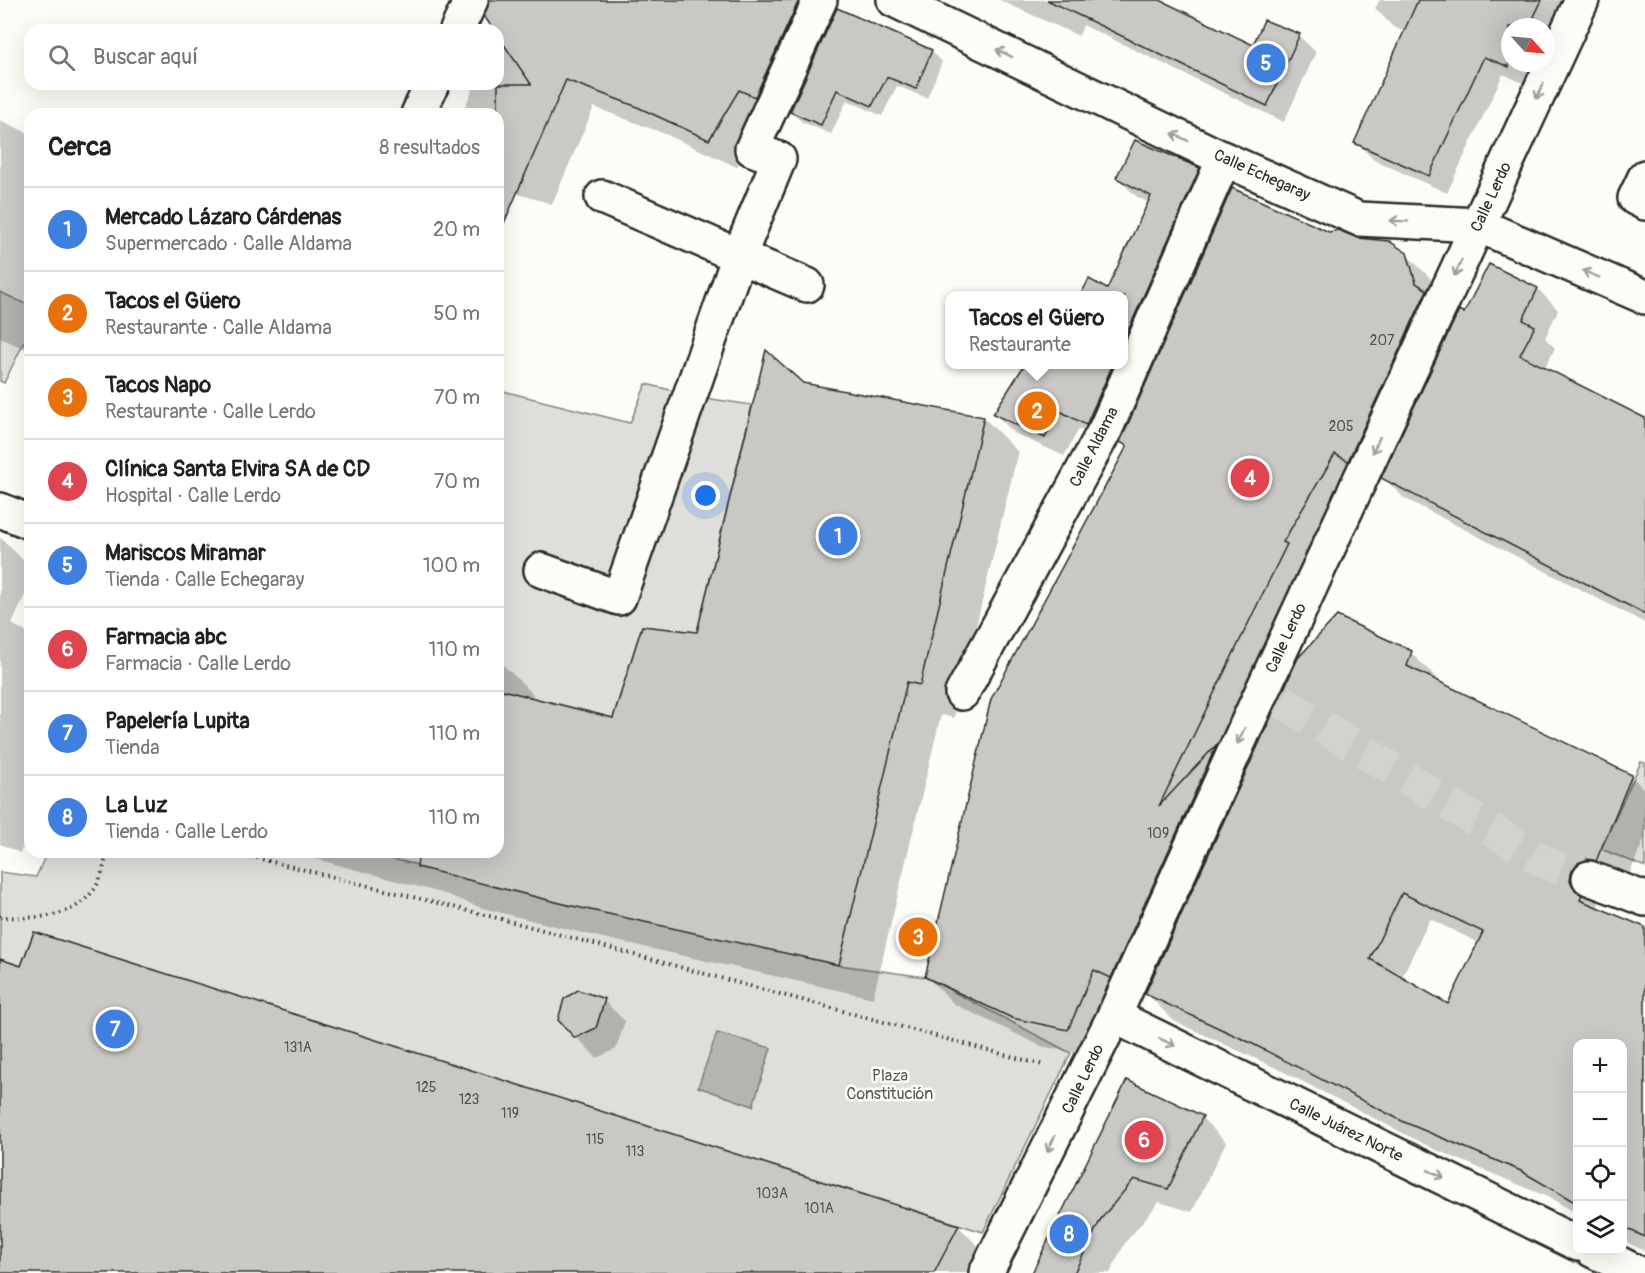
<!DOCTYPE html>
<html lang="es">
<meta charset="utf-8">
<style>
body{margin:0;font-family:Pangolin,sans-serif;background:#f2f2f2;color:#202124}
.controls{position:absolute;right:18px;bottom:18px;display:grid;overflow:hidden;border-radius:12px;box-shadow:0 6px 24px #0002}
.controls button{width:54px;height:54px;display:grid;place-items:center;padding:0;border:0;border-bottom:2px solid #e0e0e0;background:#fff;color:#202124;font:30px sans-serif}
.compass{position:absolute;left:1501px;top:18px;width:54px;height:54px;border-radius:50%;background:#fff;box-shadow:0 6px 24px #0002;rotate:117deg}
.you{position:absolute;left:706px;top:496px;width:21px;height:21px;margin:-15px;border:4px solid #fff;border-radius:50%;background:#1a73e8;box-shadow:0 0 0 9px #1a73e833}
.badge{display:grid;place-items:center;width:39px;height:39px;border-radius:50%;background:#c8321e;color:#fff;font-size:20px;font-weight:700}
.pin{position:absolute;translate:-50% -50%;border:3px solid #fff;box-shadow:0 2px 6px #0006}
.popup{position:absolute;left:945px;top:291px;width:183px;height:78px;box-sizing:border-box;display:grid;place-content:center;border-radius:12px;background:#fff;filter:drop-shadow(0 2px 4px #0005);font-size:20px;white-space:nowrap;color:#757577}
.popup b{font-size:22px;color:#202124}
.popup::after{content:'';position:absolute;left:50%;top:100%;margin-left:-12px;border:12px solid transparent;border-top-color:#fff}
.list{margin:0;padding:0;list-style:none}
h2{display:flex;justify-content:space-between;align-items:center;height:78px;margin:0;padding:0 24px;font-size:26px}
h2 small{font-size:20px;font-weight:400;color:#757577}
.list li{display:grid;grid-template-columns:39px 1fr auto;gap:18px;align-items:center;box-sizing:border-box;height:84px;padding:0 24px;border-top:2px solid #e0e0e0}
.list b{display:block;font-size:22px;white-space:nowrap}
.list p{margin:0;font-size:20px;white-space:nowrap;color:#757577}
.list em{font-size:20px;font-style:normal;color:#757577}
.icon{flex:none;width:33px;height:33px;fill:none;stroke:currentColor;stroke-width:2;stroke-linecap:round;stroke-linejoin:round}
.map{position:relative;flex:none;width:1645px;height:1273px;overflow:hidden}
.search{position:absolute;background:#fff;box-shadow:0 6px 24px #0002;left:24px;top:24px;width:480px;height:66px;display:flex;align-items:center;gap:15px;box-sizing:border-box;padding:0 21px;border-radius:18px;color:#757577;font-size:22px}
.panel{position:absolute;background:#fff;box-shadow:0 6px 24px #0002;left:24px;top:108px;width:480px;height:750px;border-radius:18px}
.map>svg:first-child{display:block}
.green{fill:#dfdeda;stroke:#858482;stroke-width:1.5}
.water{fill:#b5b4b1;stroke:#7e7d7b;stroke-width:1.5}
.shadow{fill:#0003;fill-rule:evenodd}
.building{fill:#c9c8c4;stroke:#2b2b2b;stroke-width:1.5;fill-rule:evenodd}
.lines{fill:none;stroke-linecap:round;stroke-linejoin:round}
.minor-tunnel{stroke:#d3d2ce;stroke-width:33;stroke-dasharray:33 16;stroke-linecap:butt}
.minor-casing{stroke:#2b2b2b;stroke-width:38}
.path{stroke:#2b2b2b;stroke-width:4;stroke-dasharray:1.5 4.5;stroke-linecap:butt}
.minor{stroke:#fdfcf7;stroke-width:33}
.oneway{stroke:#9e9e9b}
.labels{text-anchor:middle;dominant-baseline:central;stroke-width:5;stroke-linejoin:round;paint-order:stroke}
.number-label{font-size:14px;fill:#525251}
.street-label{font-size:16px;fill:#2b2b2b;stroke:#fdfcf7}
.park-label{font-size:16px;fill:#585857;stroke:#fdfcf7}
</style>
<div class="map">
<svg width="1645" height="1273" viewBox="0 0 1645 1273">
<rect width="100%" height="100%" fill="#fdfcf7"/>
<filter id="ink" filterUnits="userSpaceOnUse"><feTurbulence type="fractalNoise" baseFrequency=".0167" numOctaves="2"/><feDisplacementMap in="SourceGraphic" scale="12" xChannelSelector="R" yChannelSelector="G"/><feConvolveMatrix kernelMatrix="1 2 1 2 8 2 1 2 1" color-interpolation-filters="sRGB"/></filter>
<g filter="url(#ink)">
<!-- green -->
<g class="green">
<polygon points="0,292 30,306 30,330 4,383 0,381"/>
<polygon points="646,384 698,397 752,405 697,632 642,626 613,718 498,689 499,390 630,423"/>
<polygon points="1641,762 1645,763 1645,867 1601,849"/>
<polygon points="47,852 363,852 839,965 925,977 1071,1053 983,1232 34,932 21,966 0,959 0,872 36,877"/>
</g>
<!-- water -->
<polygon class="water" points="717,1033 771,1048 753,1106 698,1087"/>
<!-- shadow -->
<g class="shadow">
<polygon points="495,0 809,0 832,23 838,9 932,51 942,62 927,98 897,86 882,116 847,100 831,134 802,122 790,110 783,124 768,117 737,167 665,134 594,107 552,204 498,188 498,114 462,114 475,84 498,84 498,30 496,30"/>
<polygon points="999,0 1151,0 1254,47 1299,36 1316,52 1284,122 1083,25 1079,36"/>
<polygon points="1380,0 1570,0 1546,48 1546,27 1510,27 1510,63 1538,63 1527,85 1503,74 1447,193 1374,160 1356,142 1405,32 1393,27 1375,8"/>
<polygon points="0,120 30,134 30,351 0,338"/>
<polygon points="1199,169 1218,188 1106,443 1079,429 1064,456 1014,433 995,414 1027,364 1124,364 1124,296 1107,291 1149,203 1136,196 1117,178"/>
<path d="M1328 234 1406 254 1435 283 1442 307 1456 321 1465 315 1490 266 1538 289 1558 310 1545 338 1555 348 1544 369 1645 420V623L1404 498 1382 476 1376 488 1363 481 1226 754 1246 775 1411 653 1439 680 1438 683 1631 776 1645 790V837L1624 887 1599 899 1598 909 1645 928V1251L1622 1240V1044H1578V1214L1550 1198 1434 1149 1278 1069 1174 1021 1145 992 1139 1005 1122 997 1096 1057 1041 1046 954 1004 926 976 1128 448 1122 441ZM1430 919 1479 943 1449 1006 1401 979Z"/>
<polygon points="802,385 984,418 1018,452 954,718 941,715 873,998 603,938 482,908 448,895 291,852 498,852 498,660 533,694 532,699 614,720 698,633"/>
<polygon points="0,537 30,567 30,584 12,624 30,634 30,831 20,853 0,844"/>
<polygon points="0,960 958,1226 987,1255 978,1273 0,1273"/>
<polygon points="604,1001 625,1021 616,1049 597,1058 559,1020"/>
<polygon points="1127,1082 1202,1118 1226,1142 1192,1212 1159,1202 1125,1243 1110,1273 1034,1273"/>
</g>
<!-- building -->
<g class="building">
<polygon points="489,0 799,0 755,97 739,90 709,140 635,106 566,80 498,237 498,84 531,84 498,36 498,30 494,30 484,16"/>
<polygon points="1047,0 1160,0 1253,45 1264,20 1300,34 1267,106"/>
<polygon points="1418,0 1542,0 1529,27 1510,27 1509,67 1484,57 1429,176 1354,143"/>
<polygon points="837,8 932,50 916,89 887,77 872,106 837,90 821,125 790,112"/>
<polygon points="1135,140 1200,168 1124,340 1124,296 1080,296 1089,279 1107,289 1151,196 1116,178"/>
<polygon points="1232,188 1329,232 1338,230 1358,238 1389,241 1407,253 1416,283 1427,290 1348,461 1335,454 1283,542 1287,544 1159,806 1217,744 1111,978 1094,970 1068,1030 1012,1018 925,977 991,699 1127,446 1120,442"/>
<polygon points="1489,264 1538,288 1523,320 1535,326 1520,355 1645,418 1645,614 1381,478 1459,310 1464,313"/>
<polygon points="766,350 803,383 984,417 920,685 907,682 839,965 568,905 417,867 419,852 498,852 498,689 613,718 642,626 697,632"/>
<polygon points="1025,364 1113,364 1086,425 1060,411 1045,438 993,414"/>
<path d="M1337 616 1412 651 1407 666 1632 775 1596 861 1587 859 1578 863 1572 871 1570 880 1574 889 1582 895 1580 900 1645 927V1237L1623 1227V1044H1578V1204L1521 1171 1404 1122 1249 1042 1145 994 1298 658ZM1402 893 1483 932 1448 1004 1370 959Z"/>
<polygon points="34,932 490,1076 959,1225 934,1273 0,1273 0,959 21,966"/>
<polygon points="578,990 605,999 596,1028 575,1038 558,1020 564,999"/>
<polygon points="1127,1080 1203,1116 1168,1189 1134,1179 1101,1219 1074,1273 1032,1273"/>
</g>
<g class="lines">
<!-- minor-tunnel -->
<polyline class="minor-tunnel" points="1281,701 1544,862 1589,878"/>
<defs>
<g id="minor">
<polyline points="894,0 1224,159 1359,219 1478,225 1645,297"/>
<polyline points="457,30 471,0"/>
<polyline points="418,114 432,84"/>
<polyline points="1645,177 1635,198 1645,203"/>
<polyline points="602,197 739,256 779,159 752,149 820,0"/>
<polyline points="0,510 30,522"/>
<polyline points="541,570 619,598 739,256 807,285"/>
<polyline points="962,693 1106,428 1224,159"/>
<polyline points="1589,878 1645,899"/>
<polyline points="1114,1016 1578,1244"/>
<polyline points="1592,1250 1638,1273"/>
<polyline points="986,1273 1114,1016 1263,689 1582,0"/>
</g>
</defs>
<!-- minor casing -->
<use href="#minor" class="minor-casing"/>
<!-- path -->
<g class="path">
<polyline points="233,852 509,921 1043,1065"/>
<path d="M0 917C35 918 72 921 95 888 102 878 104 863 108 852"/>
</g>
<!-- minor -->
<use href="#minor" class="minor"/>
</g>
<!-- one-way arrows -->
<defs><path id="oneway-shaft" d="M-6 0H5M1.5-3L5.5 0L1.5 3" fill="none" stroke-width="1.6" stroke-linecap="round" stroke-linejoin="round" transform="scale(1.5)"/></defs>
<g class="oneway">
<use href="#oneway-shaft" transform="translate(1004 53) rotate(-154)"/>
<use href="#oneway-shaft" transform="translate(1540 91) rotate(115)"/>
<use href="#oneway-shaft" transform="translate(1180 137) rotate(-154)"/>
<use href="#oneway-shaft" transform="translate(1399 221) rotate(-177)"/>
<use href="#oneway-shaft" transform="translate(1458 268) rotate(115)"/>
<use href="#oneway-shaft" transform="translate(1591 274) rotate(-157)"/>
<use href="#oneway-shaft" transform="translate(1376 445) rotate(115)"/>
<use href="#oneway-shaft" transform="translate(1241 736) rotate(114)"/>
<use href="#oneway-shaft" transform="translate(1167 1042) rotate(26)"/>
<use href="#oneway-shaft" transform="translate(1051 1144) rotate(116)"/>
<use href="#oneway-shaft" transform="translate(1436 1174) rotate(26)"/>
</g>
</g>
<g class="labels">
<!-- number labels -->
<g class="number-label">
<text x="1382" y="340">207</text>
<text x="1341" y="426">205</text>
<text x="1158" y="833">109</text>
<text x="298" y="1047">131A</text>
<text x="426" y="1087">125</text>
<text x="469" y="1099">123</text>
<text x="510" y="1113">119</text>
<text x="595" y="1139">115</text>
<text x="635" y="1151">113</text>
<text x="772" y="1193">103A</text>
<text x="819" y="1208">101A</text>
</g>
<!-- street labels -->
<g class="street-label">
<text transform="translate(1262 175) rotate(24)">Calle Echegaray</text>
<text transform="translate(1491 197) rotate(-65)">Calle Lerdo</text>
<text transform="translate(1094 447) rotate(-63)">Calle Aldama</text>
<text transform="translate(1286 638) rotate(-65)">Calle Lerdo</text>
<text transform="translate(1083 1079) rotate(-64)">Calle Lerdo</text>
<text transform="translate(1346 1130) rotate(26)">Calle Juárez Norte</text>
</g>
<!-- park labels -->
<g class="park-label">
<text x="890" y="1076">Plaza<tspan x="890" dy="18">Constitución</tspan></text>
</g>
</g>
</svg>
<div class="controls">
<button>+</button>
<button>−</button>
<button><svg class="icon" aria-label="locate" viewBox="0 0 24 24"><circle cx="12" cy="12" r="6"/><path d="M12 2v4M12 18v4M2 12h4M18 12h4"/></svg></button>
<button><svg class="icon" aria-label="layers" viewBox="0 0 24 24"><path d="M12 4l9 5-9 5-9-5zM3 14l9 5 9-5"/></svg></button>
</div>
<svg class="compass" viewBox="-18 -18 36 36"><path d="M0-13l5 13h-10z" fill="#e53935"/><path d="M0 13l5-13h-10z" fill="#757577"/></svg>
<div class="you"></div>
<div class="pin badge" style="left:838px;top:536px;background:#3f7fe0">1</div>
<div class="pin badge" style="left:1037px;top:411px;background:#e8710a">2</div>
<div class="popup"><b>Tacos el Güero</b>Restaurante</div>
<div class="pin badge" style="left:918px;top:937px;background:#e8710a">3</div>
<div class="pin badge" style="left:1250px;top:478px;background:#e0444e">4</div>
<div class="pin badge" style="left:1266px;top:63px;background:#3f7fe0">5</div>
<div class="pin badge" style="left:1144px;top:1140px;background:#e0444e">6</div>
<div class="pin badge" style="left:115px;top:1029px;background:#3f7fe0">7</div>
<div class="pin badge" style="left:1069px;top:1234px;background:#3f7fe0">8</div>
<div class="search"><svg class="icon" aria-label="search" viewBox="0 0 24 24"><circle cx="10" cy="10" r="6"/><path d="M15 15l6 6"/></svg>Buscar aquí</div>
<section class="panel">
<h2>Cerca<small>8 resultados</small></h2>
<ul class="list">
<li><span class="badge" style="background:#3f7fe0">1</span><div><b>Mercado Lázaro Cárdenas</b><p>Supermercado · Calle Aldama</p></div><em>20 m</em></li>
<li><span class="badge" style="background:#e8710a">2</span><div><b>Tacos el Güero</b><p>Restaurante · Calle Aldama</p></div><em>50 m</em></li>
<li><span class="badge" style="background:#e8710a">3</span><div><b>Tacos Napo</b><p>Restaurante · Calle Lerdo</p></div><em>70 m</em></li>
<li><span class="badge" style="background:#e0444e">4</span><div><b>Clínica Santa Elvira SA de CD</b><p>Hospital · Calle Lerdo</p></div><em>70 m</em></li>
<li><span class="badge" style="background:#3f7fe0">5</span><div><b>Mariscos Miramar</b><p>Tienda · Calle Echegaray</p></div><em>100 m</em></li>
<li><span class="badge" style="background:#e0444e">6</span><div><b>Farmacia abc</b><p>Farmacia · Calle Lerdo</p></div><em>110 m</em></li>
<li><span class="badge" style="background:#3f7fe0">7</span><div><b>Papelería Lupita</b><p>Tienda</p></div><em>110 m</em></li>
<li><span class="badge" style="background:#3f7fe0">8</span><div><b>La Luz</b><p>Tienda · Calle Lerdo</p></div><em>110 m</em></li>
</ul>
</section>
</div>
